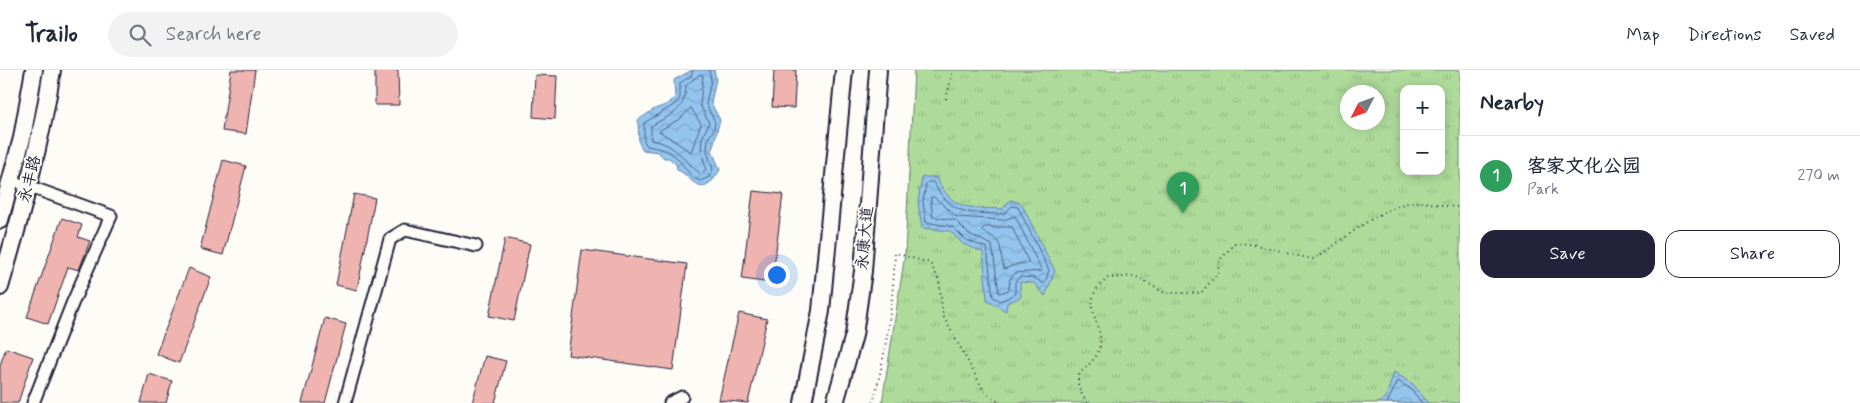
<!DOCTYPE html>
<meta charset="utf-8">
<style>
body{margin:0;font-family:Mynerve,"LXGW WenKai TC",sans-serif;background:#f2f2f3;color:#1f2937}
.controls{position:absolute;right:15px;top:15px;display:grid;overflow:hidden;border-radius:10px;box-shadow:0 2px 12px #0003}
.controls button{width:45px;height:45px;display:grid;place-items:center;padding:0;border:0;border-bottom:1px solid #e0e1e3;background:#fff;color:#1f2937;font:25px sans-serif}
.compass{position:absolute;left:1340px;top:15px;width:45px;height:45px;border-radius:50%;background:#fff;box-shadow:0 2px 12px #0003;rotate:228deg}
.you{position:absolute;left:776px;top:204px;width:18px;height:18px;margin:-12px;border:4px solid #fff;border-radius:50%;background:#1a73e8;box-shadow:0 0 0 8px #1a73e833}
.badge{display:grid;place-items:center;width:32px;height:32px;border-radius:50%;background:#22223b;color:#fff;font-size:16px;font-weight:700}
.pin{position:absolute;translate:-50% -41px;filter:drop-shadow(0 1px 2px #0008)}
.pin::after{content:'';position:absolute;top:26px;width:18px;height:15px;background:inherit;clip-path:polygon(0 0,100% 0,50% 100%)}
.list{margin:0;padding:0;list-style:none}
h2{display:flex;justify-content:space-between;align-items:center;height:65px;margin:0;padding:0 20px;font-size:21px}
h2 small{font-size:16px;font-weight:400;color:#747a83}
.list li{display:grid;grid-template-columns:32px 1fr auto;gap:15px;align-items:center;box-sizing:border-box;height:80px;padding:0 20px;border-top:1px solid #e0e1e3}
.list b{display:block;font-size:19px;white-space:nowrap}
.list p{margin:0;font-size:16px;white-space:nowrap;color:#747a83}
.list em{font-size:16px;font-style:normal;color:#747a83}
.actions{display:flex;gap:10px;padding:15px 20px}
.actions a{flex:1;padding:11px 0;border:1px solid #22223b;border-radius:15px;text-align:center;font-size:18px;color:#22223b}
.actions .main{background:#22223b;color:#fff}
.icon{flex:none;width:28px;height:28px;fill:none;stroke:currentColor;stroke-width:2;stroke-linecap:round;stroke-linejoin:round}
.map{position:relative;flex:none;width:1460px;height:333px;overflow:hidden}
header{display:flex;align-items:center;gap:30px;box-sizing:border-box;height:70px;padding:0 25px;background:#fff;border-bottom:1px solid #e0e1e3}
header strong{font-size:24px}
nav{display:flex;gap:28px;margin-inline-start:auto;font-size:18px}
.search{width:350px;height:45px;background:#f2f2f3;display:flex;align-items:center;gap:12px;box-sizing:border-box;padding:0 18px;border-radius:28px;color:#747a83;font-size:19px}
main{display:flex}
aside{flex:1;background:#fff}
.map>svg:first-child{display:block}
.park{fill:url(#park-tufts);stroke:#687e6a;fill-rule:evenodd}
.water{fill:url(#water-waves);stroke:#6583a6}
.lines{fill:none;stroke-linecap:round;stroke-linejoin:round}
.shore{stroke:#4f6383;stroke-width:1}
.building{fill:#efb3b0;stroke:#22223b}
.street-casing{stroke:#22223b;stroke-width:15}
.secondary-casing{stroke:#22223b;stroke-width:20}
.path{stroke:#22223b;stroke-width:2;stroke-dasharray:1 4;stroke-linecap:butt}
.street{stroke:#fdfcf7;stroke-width:11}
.secondary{stroke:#fdfcf7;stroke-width:16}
.labels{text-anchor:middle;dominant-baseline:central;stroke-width:4;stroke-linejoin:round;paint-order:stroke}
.street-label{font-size:16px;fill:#22223b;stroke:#fdfcf7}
</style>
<header>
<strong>Trailo</strong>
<div class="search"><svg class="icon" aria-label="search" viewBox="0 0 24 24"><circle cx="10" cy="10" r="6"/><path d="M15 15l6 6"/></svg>Search here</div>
<nav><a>Map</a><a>Directions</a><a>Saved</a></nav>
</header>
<main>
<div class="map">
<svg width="1460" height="333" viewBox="0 0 1460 333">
<defs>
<pattern id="park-tufts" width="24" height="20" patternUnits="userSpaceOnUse" patternTransform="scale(1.25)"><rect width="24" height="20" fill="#aedb9a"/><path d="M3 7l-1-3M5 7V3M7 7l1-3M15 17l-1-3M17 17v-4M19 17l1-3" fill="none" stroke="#95bc86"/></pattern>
<pattern id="water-waves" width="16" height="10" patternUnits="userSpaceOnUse" patternTransform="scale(1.25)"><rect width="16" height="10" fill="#92c4ee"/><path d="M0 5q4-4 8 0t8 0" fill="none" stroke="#7ea8cd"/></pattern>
</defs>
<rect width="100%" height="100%" fill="#fdfcf7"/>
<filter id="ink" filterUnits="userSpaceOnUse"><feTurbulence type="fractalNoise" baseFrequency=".02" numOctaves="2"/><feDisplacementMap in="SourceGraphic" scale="10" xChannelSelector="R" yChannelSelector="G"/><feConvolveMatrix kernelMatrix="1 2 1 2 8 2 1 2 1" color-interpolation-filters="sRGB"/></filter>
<g filter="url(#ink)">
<!-- park -->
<path class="park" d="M914 0H1460V333H882L905 184ZM1404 19H1441V101H1404ZM1348 22H1378V52H1348Z"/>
<!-- water -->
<g class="water">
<path d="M692 0H714L716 9 711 33 720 50 712 80 720 100 713 110 705 116C691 116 689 104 677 100L676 94 669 88H664L658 82 643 80 639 73 638 50C643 47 648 43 653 40 662 35 667 37 675 27L674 10Z"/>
<path d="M922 107H936C954 142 968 137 1003 139L1010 130 1021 133 1055 201 1045 226 1034 213 1020 212 1021 227 1007 233 1006 241 987 230 983 182 963 174 950 161 922 158 918 132Z"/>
<polygon points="1394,302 1414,315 1428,333 1379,333 1386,327"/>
</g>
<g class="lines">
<!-- shore -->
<g class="shore">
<path d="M693 0 691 6 680 13V28L674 35 644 53V71L647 76C658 78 670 80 678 89 684 96 691 108 700 111L709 107 713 99 707 81 708 69 714 59 715 52 706 34 711 10 709 0"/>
<path d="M700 4 703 5 700 35 709 53 702 68 701 80 706 99 701 104C682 90 677 74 651 70V56C671 44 685 43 686 16Z"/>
<polygon points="691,38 701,54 691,82 659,61 681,48"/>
<path d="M928 112H933C952 146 969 143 1004 144L1012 136 1018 137 1049 200 1045 213H1042L1035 208 1020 207 1015 212V224L1001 231 993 227 987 178 966 170 953 157 926 152 923 132 926 114Z"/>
<polygon points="931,127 934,127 957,147 1003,150 1015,146 1042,201 1015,203 1010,209 1009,220 999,223 992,175 969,164 955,150 933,147"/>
<path d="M984 157H1012L1029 193 1017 194 1004 199C998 177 1006 172 982 161Z"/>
<polyline points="1387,333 1398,311 1411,319 1422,333"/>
</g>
</g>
<!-- building -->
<g class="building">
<polygon points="231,0 255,0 246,64 222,61"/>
<polygon points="375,0 398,0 399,35 375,35"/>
<polygon points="774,0 796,0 794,38 772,37"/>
<polygon points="535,5 557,6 555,49 533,47"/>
<polygon points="223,90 246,96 223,185 200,179"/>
<polygon points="753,121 783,124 772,213 742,209"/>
<polygon points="354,124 375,128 357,220 336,215"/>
<polygon points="62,148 82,155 78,167 90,171 79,200 68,197 48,254 27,247"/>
<polygon points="505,168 530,174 514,251 489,246"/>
<polygon points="582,180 687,194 673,300 568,285"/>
<polygon points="189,198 211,207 179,293 156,284"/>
<polygon points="739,243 767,249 748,333 719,330"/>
<polygon points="325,248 346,254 325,333 302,333"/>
<polygon points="6,278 33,287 18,333 0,333 0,295"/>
<polygon points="485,286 506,291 495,333 472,333"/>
<polygon points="149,304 172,311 166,333 141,333"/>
</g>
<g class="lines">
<defs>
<g id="street">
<polyline points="22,114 111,146 72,234 33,333"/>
<polyline points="345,333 390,169 405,160 476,176"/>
<polyline points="670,333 682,327"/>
</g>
<g id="secondary">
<polyline points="0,150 22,68 34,0"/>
<path d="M0 217C21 145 41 74 52 0"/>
<polyline points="803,333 821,241 844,0"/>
<polyline points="835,333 854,265 863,201 878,0"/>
</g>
</defs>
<!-- street casing -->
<use href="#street" class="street-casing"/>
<!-- secondary casing -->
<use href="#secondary" class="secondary-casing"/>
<!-- path -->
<g class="path">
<polyline points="946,29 953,0"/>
<path d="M873 333C886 283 893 234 895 183L930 193 939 210 943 246 984 321 1000 333"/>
<path d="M1087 333C1063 296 1094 303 1100 276 1103 258 1086 239 1095 222 1097 217 1104 212 1108 208L1135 206 1165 223H1201L1218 203 1219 191 1235 173C1262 173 1287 185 1314 189 1343 171 1380 136 1414 132 1429 131 1445 137 1460 137"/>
</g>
<!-- street -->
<use href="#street" class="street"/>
<!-- secondary -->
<use href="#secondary" class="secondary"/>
</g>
</g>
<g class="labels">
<!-- street labels -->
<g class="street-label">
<text transform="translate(30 109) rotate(-76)">永丰路</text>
<text transform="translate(865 168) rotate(-85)">永康大道</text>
</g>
</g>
</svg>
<div class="controls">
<button>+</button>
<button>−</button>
</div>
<svg class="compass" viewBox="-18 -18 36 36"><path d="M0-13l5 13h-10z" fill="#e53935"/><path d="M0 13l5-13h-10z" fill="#747a83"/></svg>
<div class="you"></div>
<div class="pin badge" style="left:1183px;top:143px;background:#2e9e5b">1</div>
</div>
<aside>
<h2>Nearby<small></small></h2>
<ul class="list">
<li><span class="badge" style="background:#2e9e5b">1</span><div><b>客家文化公园</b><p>Park</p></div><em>270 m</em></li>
</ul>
<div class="actions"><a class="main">Save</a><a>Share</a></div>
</aside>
</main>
